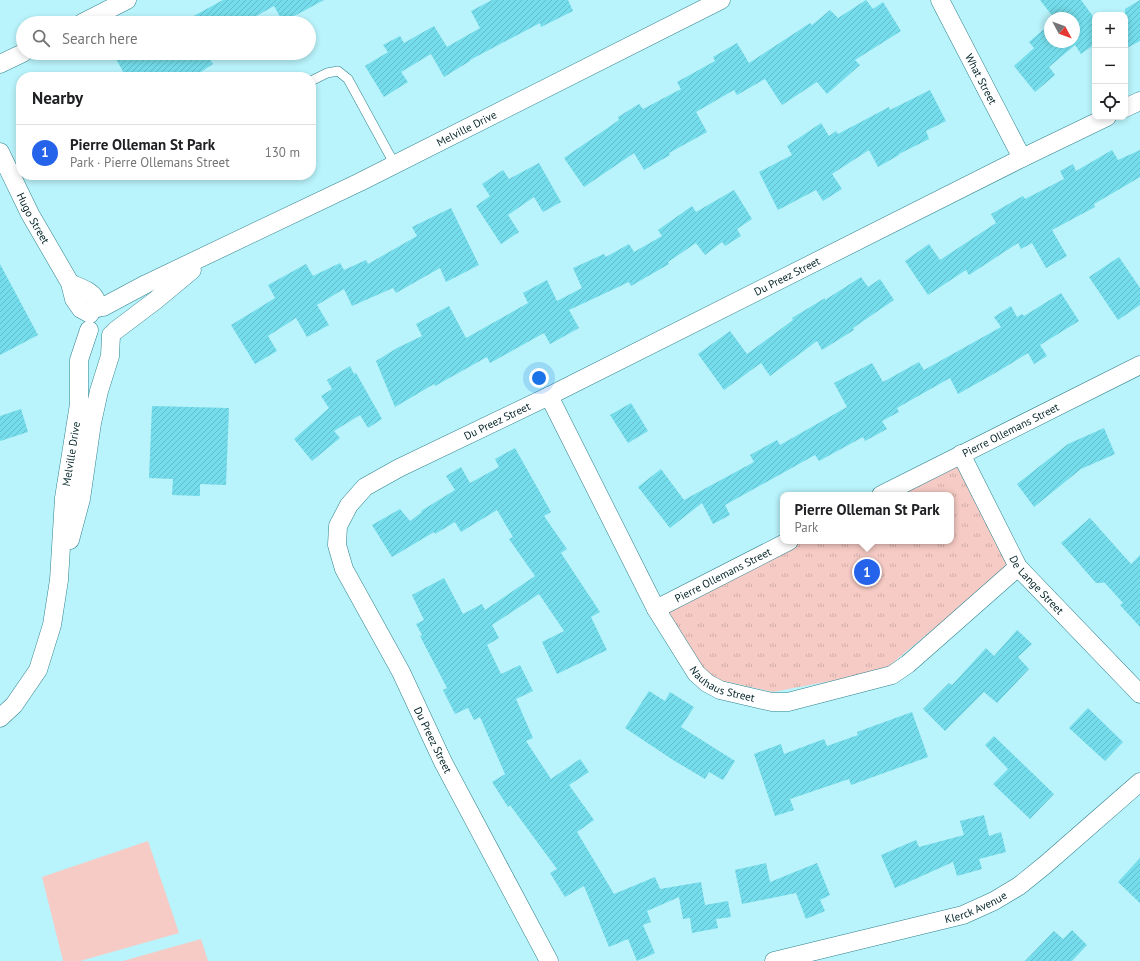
<!DOCTYPE html>
<meta charset="utf-8">
<style>
body{margin:0;font-family:"PT Sans",sans-serif;background:#f6f6f6;color:#202124}
.controls{position:absolute;right:12px;top:12px;display:grid;overflow:hidden;border-radius:8px;box-shadow:0 2px 6px #0003}
.controls button{width:36px;height:36px;display:grid;place-items:center;padding:0;border:0;border-bottom:1px solid #e0e0e0;background:#fff;color:#202124;font:20px sans-serif}
.compass{position:absolute;left:1044px;top:12px;width:36px;height:36px;border-radius:50%;background:#fff;box-shadow:0 2px 6px #0003;rotate:131deg}
.you{position:absolute;left:539px;top:378px;width:14px;height:14px;margin:-10px;border:3px solid #fff;border-radius:50%;background:#1a73e8;box-shadow:0 0 0 6px #1a73e833}
.badge{display:grid;place-items:center;width:26px;height:26px;border-radius:50%;background:#2563eb;color:#fff;font-size:13px;font-weight:700}
.pin{position:absolute;translate:-50% -50%;border:2px solid #fff;box-shadow:0 1px 4px #0006}
.popup{position:absolute;left:780px;top:492px;width:174px;height:52px;box-sizing:border-box;display:grid;place-content:center;border-radius:8px;background:#fff;filter:drop-shadow(0 1px 3px #0005);font-size:13px;white-space:nowrap;color:#757577}
.popup b{font-size:15px;color:#202124}
.popup::after{content:'';position:absolute;left:50%;top:100%;margin-left:-8px;border:8px solid transparent;border-top-color:#fff}
.list{margin:0;padding:0;list-style:none}
h2{display:flex;justify-content:space-between;align-items:center;height:52px;margin:0;padding:0 16px;font-size:17px}
h2 small{font-size:13px;font-weight:400;color:#757577}
.list li{display:grid;grid-template-columns:26px 1fr auto;gap:12px;align-items:center;box-sizing:border-box;height:56px;padding:0 16px;border-top:1px solid #e0e0e0}
.list b{display:block;font-size:15px;white-space:nowrap}
.list p{margin:0;font-size:13px;white-space:nowrap;color:#757577}
.list em{font-size:13px;font-style:normal;color:#757577}
.icon{flex:none;width:22px;height:22px;fill:none;stroke:currentColor;stroke-width:2;stroke-linecap:round;stroke-linejoin:round}
.map{position:relative;flex:none;width:1140px;height:961px;overflow:hidden}
.search{position:absolute;background:#fff;box-shadow:0 2px 6px #0003;left:16px;top:16px;width:300px;height:44px;display:flex;align-items:center;gap:10px;box-sizing:border-box;padding:0 14px;border-radius:22px;color:#757577;font-size:15px}
.panel{position:absolute;background:#fff;box-shadow:0 2px 6px #0003;left:16px;top:72px;width:300px;height:108px;border-radius:16px}
.map>svg:first-child{display:block}
.park{fill:url(#park-tufts)}
.garden{fill:#f7cbc5}
.building{fill:url(#building-hatch)}
.lines{fill:none;stroke-linecap:round;stroke-linejoin:round}
.service-casing{stroke:#2f818c;stroke-width:10}
.minor-casing{stroke:#2f818c;stroke-width:19}
.service{stroke:#fff;stroke-width:9}
.minor{stroke:#fff;stroke-width:18}
.labels{text-anchor:middle;dominant-baseline:central;stroke-width:3;stroke-linejoin:round;paint-order:stroke}
.street-label{font-size:11px;fill:#002226;stroke:#fff}
</style>
<div class="map">
<svg width="1140" height="961" viewBox="0 0 1140 961">
<defs>
<pattern id="park-tufts" width="24" height="20" patternUnits="userSpaceOnUse"><rect width="24" height="20" fill="#f7cbc5"/><path d="M3 7l-1-3M5 7V3M7 7l1-3M15 17l-1-3M17 17v-4M19 17l1-3" fill="none" stroke="#d2aea9"/></pattern>
<pattern id="building-hatch" width="6" height="6" patternUnits="userSpaceOnUse"><rect width="6" height="6" fill="#74dcea"/><path d="M-1 1l2-2M0 6l6-6M5 7l2-2" fill="none" stroke="#63bcc9"/></pattern>
</defs>
<rect width="100%" height="100%" fill="#b9f3fb"/>
<!-- park -->
<polygon class="park" points="957,458 1009,566 883,671 773,692 710,678 662,607 796,541 951,541 951,495 889,495"/>
<!-- garden -->
<g class="garden">
<polygon points="148,841 179,933 80,961 63,961 42,877"/>
<polygon points="201,939 208,961 123,961"/>
</g>
<!-- building -->
<g class="building">
<polygon points="223,0 324,0 283,22 274,6 244,23 181,23"/>
<polygon points="492,0 568,0 573,11 541,27 540,23 470,60 470,61 444,77 431,54 401,72 408,82 384,97 365,66 388,52 383,45 400,36 404,43 434,26 447,47 480,28 471,11"/>
<polygon points="866,0 873,9 883,2 901,31 855,60 860,65 827,94 817,82 782,105 765,79 737,95 734,90 696,112 707,132 669,153 670,155 644,170 634,153 584,187 564,158 619,120 618,117 639,104 643,109 681,89 677,82 715,61 713,57 737,43 749,63 810,23 812,25 830,10 838,18"/>
<polygon points="1040,0 1081,0 1095,19 1095,44 1081,54 1075,45 1049,67 1055,75 1035,92 1014,66 1034,48 1029,42 1050,24 1050,42 1074,42 1074,18 1054,18"/>
<polygon points="1140,0 1140,41 1125,49 1125,9"/>
<polygon points="123,53 206,53 213,64 193,77 126,77 115,57"/>
<polygon points="930,90 946,121 926,131 929,139 899,154 899,155 878,167 869,150 832,174 842,189 823,201 816,190 778,210 759,172 792,155 787,146 821,123 829,136 836,131 838,134 889,107 890,110"/>
<polygon points="1112,150 1118,160 1140,150 1140,177 1094,204 1095,207 1052,230 1067,256 1046,268 1032,243 1021,249 1018,243 969,275 966,270 928,295 905,261 929,244 940,260 996,223 991,214 1023,196 1025,199 1064,179 1060,171 1073,164 1076,171"/>
<polygon points="539,163 561,202 543,212 534,197 508,215 519,232 501,244 476,206 490,196 482,184 503,170 509,179"/>
<polygon points="734,190 752,219 737,229 741,236 725,246 722,242 705,255 696,243 668,262 669,264 631,286 629,282 569,310 579,328 550,344 544,333 490,363 487,357 435,386 434,384 395,407 376,361 397,348 422,336 416,324 449,306 466,338 528,303 523,293 547,280 557,301 582,288 573,268 604,254 606,257 629,244 634,252 662,236 658,230 692,206 696,212"/>
<polygon points="451,208 479,265 446,282 440,268 396,293 393,288 352,306 344,289 317,305 329,325 307,337 296,318 268,336 277,351 255,364 231,325 275,298 268,285 306,264 313,276 340,263 344,270 366,260 368,264 417,236 412,227"/>
<polygon points="1119,257 1140,288 1140,305 1118,320 1089,277"/>
<polygon points="0,264 38,335 0,355"/>
<polygon points="861,277 868,287 880,279 894,300 853,328 854,330 822,350 817,341 770,376 761,363 724,390 698,354 730,331 747,354 793,320 792,318 825,298 825,300"/>
<polygon points="1061,293 1079,321 1040,345 1047,356 1034,364 1028,353 997,372 958,394 950,378 897,408 899,412 882,421 887,429 865,441 863,437 819,461 815,455 725,505 730,515 713,524 702,503 670,528 638,487 661,469 684,500 754,462 750,455 777,440 780,445 847,407 834,383 872,363 883,382 919,362 924,370 1001,327 994,317 1011,306 1017,317 1022,314 1024,316"/>
<polygon points="350,366 354,374 356,373 382,419 368,428 360,415 334,431 340,438 312,461 294,439 329,408 321,396 332,389 327,380"/>
<polygon points="631,403 648,431 628,443 610,415"/>
<polygon points="152,406 229,408 226,485 200,484 200,496 172,495 173,479 149,478"/>
<polygon points="21,409 28,432 0,441 0,416"/>
<polygon points="1104,428 1115,454 1081,469 1034,507 1017,484 1068,444"/>
<polygon points="515,448 551,512 544,516 567,549 561,553 600,612 591,617 607,650 557,674 542,642 564,631 539,594 492,625 499,638 487,645 501,674 520,665 533,691 516,699 533,738 526,741 551,779 580,759 589,772 569,785 594,820 577,832 614,894 655,877 660,889 701,882 705,905 728,901 731,917 716,919 718,928 692,933 690,918 683,919 679,897 647,911 651,922 643,925 655,953 637,961 628,939 609,947 584,886 565,897 550,873 557,869 510,805 508,807 492,782 505,774 480,717 474,720 468,708 455,714 443,690 447,688 420,636 422,635 416,624 424,620 412,595 444,578 463,614 482,604 485,610 535,576 509,539 513,537 497,510 461,532 455,522 435,534 434,532 392,557 372,525 400,509 410,521 422,512 421,511 455,490 446,476 461,467 470,483 499,467 495,459"/>
<polygon points="1090,518 1131,564 1140,555 1140,627 1120,605 1123,603 1104,582 1102,583 1096,583 1061,543"/>
<polygon points="1017,630 1032,644 1018,657 1029,669 997,703 984,692 945,731 923,709 949,683 952,685 986,648 994,656"/>
<polygon points="649,691 665,701 670,692 694,707 681,727 735,761 723,780 709,772 705,779 673,760 625,728"/>
<polygon points="1088,708 1123,742 1105,761 1069,728"/>
<polygon points="912,712 928,757 851,785 849,779 790,799 794,810 775,816 754,754 781,744 784,754 824,739 827,746 858,735 857,732"/>
<polygon points="994,736 1054,794 1030,819 993,784 1008,769 985,745"/>
<polygon points="984,815 989,836 1001,832 1006,852 979,859 982,869 957,876 953,862 895,888 881,855 916,840 919,847 964,835 960,821"/>
<polygon points="1140,858 1140,903 1118,882"/>
<polygon points="766,863 770,882 817,863 830,895 820,900 825,911 806,919 796,893 742,904 735,870"/>
<polygon points="1072,930 1087,945 1072,961 1025,961 1054,931 1063,939"/>
</g>
<g class="lines">
<defs>
<polyline id="service" points="311,81 327,73 338,71 348,79 395,165"/>
<g id="minor">
<path id="s1" d="M940 0 1022 158"/>
<polyline points="82,23 127,0"/>
<polyline points="0,64 23,53"/>
<polyline points="1125,108 1140,101"/>
<path id="s2" d="M0 152 30 214 70 283 74 299 81 309 90 314"/>
<path d="M70 283C78 287 90 290 95 298 97 301 97 305 98 308"/>
<path id="s3" d="M103 307 146 284 360 182 721 0"/>
<polyline points="115,331 156,300 192,270"/>
<path id="s4" d="M549 396 656 609 696 673 707 683 720 690 772 702H788L892 675 908 664 1018 567"/>
<path id="s5" d="M961 454 1018 567 1140 694"/>
<path id="s6" d="M881 495 1140 365"/>
<polyline points="70,540 81,499 92,423 99,391 110,356 111,335"/>
<path id="s7" d="M656 609 789 541"/>
<path id="s8" d="M0 718 14 705 38 670 52 625 59 580 64 498 79 404V360L89 330"/>
<path id="s9" d="M549 961 443 762 401 672 344 569 337 545 338 526 349 505 365 487 399 468 549 396 1022 158 1107 117"/>
<path id="s10" d="M774 961 963 915 994 901 1019 886 1045 865 1140 782"/>
</g>
</defs>
<!-- service casing -->
<use href="#service" class="service-casing"/>
<!-- minor casing -->
<use href="#minor" class="minor-casing"/>
<!-- service -->
<use href="#service" class="service"/>
<!-- minor -->
<use href="#minor" class="minor"/>
</g>
<g class="labels">
<!-- street labels -->
<g class="street-label">
<text stroke="none"><textPath href="#s1" startOffset="89">What Street</textPath></text>
<text stroke="none"><textPath href="#s3" startOffset="405">Melville Drive</textPath></text>
<text stroke="none"><textPath href="#s2" startOffset="74">Hugo Street</textPath></text>
<text stroke="none"><textPath href="#s9" startOffset="1006">Du Preez Street</textPath></text>
<text stroke="none"><textPath href="#s9" startOffset="682">Du Preez Street</textPath></text>
<text stroke="none"><textPath href="#s6" startOffset="145">Pierre Ollemans Street</textPath></text>
<text stroke="none"><textPath href="#s8" startOffset="281">Melville Drive</textPath></text>
<text stroke="none"><textPath href="#s7" startOffset="75">Pierre Ollemans Street</textPath></text>
<text stroke="none"><textPath href="#s5" startOffset="152">De Lange Street</textPath></text>
<text stroke="none"><textPath href="#s4" startOffset="343">Nauhaus Street</textPath></text>
<text transform="translate(433 740) rotate(64)">Du Preez Street</text>
<text stroke="none"><textPath href="#s10" startOffset="209">Klerck Avenue</textPath></text>
</g>
</g>
</svg>
<div class="controls">
<button>+</button>
<button>−</button>
<button><svg class="icon" aria-label="locate" viewBox="0 0 24 24"><circle cx="12" cy="12" r="6"/><path d="M12 2v4M12 18v4M2 12h4M18 12h4"/></svg></button>
</div>
<svg class="compass" viewBox="-18 -18 36 36"><path d="M0-13l5 13h-10z" fill="#e53935"/><path d="M0 13l5-13h-10z" fill="#757577"/></svg>
<div class="you"></div>
<div class="pin badge" style="left:867px;top:572px">1</div>
<div class="popup"><b>Pierre Olleman St Park</b>Park</div>
<div class="search"><svg class="icon" aria-label="search" viewBox="0 0 24 24"><circle cx="10" cy="10" r="6"/><path d="M15 15l6 6"/></svg>Search here</div>
<section class="panel">
<h2>Nearby<small></small></h2>
<ul class="list">
<li><span class="badge">1</span><div><b>Pierre Olleman St Park</b><p>Park · Pierre Ollemans Street</p></div><em>130 m</em></li>
</ul>
</section>
</div>
